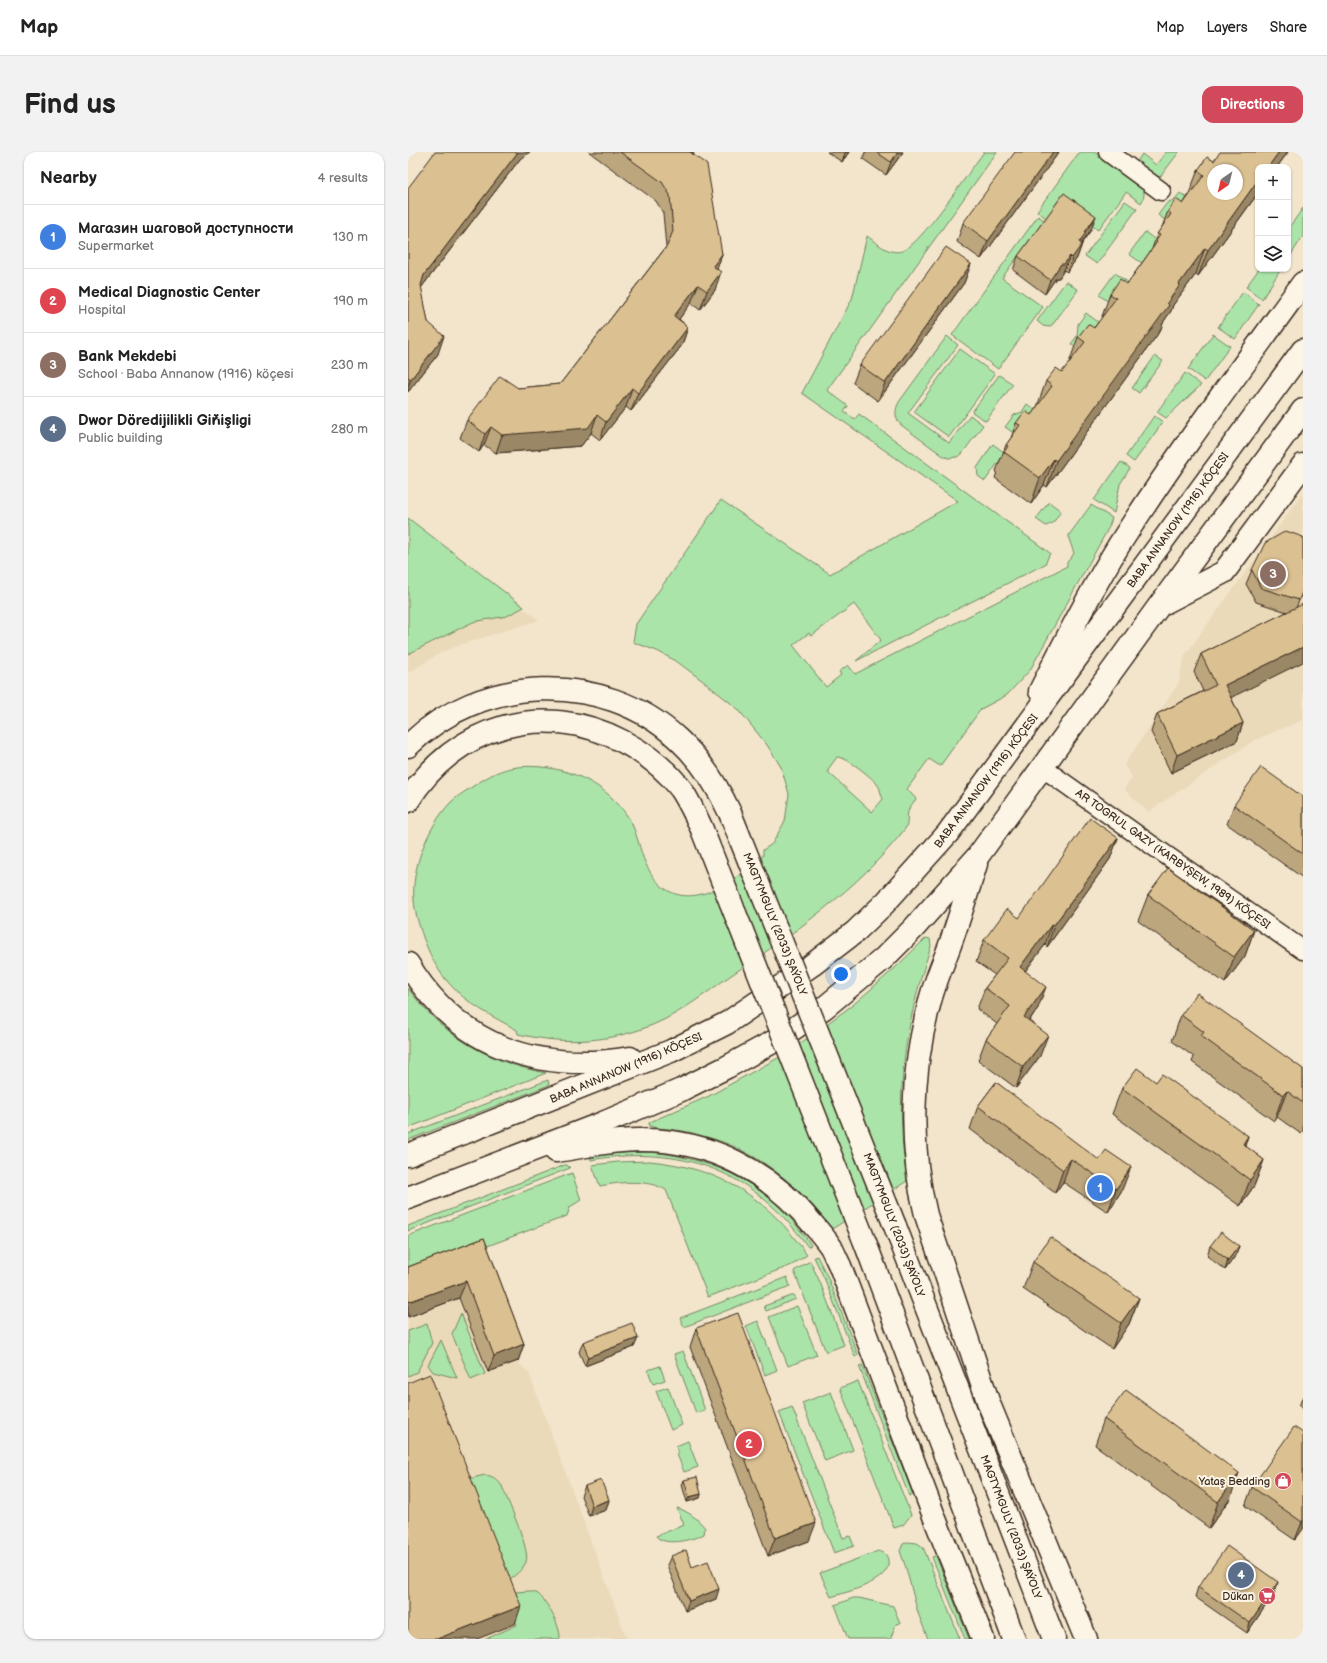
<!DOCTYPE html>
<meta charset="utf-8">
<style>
body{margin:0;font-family:"Balsamiq Sans",sans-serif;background:#f2f2f2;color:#222}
.controls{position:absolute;right:12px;top:12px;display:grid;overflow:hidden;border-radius:8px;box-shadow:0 1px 3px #0004}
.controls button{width:36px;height:36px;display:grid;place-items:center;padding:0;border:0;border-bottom:1px solid #e0e0e0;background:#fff;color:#222;font:20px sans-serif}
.compass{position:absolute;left:799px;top:12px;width:36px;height:36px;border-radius:50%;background:#fff;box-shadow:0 1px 3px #0004;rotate:215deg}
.you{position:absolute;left:433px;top:822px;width:14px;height:14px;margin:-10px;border:3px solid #fff;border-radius:50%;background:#1a73e8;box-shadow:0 0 0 6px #1a73e833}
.badge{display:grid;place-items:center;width:26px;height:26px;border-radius:50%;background:#d1495b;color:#fff;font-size:13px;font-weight:700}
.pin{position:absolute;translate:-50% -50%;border:2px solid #fff;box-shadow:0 1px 4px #0006}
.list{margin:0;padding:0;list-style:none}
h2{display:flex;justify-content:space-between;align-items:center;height:52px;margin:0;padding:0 16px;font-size:17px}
h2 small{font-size:13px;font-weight:400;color:#767676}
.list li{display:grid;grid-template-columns:26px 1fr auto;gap:12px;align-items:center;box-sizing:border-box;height:64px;padding:0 16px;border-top:1px solid #e0e0e0}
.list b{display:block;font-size:15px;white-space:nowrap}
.list p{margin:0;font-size:13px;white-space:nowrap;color:#767676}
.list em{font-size:13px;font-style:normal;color:#767676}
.icon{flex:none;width:22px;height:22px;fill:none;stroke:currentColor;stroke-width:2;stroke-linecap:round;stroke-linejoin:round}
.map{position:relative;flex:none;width:895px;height:1487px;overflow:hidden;border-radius:12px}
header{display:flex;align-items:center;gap:24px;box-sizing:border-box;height:56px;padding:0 20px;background:#fff;border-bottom:1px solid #e0e0e0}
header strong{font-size:19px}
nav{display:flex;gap:22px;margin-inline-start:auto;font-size:14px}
.intro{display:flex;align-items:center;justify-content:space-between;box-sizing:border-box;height:96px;padding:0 24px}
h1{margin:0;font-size:28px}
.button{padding:10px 18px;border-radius:12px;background:#d1495b;color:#fff;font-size:14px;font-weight:700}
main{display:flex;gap:24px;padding:0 24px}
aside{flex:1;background:#fff;border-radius:12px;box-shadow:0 1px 3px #0004}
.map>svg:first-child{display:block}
.built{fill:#ebdaba}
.green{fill:#abe4a8;stroke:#738763;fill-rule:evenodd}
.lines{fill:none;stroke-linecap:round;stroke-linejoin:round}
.minor-casing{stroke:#3b2a1e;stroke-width:21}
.secondary-casing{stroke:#3b2a1e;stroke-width:25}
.primary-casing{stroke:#3b2a1e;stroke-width:25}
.minor{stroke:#fcf5e5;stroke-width:18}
.secondary{stroke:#fcf5e5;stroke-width:22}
.primary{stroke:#fcf5e5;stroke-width:22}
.secondary-bridge-casing{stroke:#3b2a1e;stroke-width:25;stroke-linecap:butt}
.secondary-bridge{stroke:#fcf5e5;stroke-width:22}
.wall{fill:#bca67d;stroke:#3b2a1e}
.shaded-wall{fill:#998766;stroke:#3b2a1e}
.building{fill:#dbc191;stroke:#3b2a1e;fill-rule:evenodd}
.labels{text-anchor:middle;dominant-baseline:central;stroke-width:4;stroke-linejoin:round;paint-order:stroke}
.street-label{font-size:11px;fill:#3b2a1e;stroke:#fcf5e5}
.poi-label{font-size:11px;fill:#3b2a1e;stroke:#fcf5e5;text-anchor:end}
</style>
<header>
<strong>Map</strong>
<nav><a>Map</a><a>Layers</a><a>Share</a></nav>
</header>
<div class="intro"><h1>Find us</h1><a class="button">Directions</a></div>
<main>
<aside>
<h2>Nearby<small>4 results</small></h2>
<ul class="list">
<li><span class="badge" style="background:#3f7fe0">1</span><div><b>Магазин шаговой доступности</b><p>Supermarket</p></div><em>130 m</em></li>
<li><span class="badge" style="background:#e0444e">2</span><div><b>Medical Diagnostic Center</b><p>Hospital</p></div><em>190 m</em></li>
<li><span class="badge" style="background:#8d6e63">3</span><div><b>Bank Mekdebi</b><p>School · Baba Annanow (1916) köçesi</p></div><em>230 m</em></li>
<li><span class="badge" style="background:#5c6f8a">4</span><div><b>Dwor Döredijilikli Giňişligi</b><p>Public building</p></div><em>280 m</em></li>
</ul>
</aside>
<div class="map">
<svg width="895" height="1487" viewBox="0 0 895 1487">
<rect width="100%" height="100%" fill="#f2e5cc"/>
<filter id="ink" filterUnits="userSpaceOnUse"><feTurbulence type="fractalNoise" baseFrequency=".025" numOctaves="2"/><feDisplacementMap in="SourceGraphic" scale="8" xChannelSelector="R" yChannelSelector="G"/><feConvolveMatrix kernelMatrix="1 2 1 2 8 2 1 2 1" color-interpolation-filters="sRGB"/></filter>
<g filter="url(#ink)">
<!-- built -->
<g class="built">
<polygon points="895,341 895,568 847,588 740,660 716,637 724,625 716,613 770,532 777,503"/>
<polygon points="0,366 131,468 55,492 34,500 0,521"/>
<polygon points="71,1102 110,1210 121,1221 219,1487 0,1487 0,1129"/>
</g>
<!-- green -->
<g class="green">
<path d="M576 0H589L419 238 440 254 436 260 447 267 451 262 642 401 637 412 448 509 473 488 446 452 403 484 401 481 385 493 418 535 433 523 431 520 440 513 447 522 659 414V410L663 406 666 401 661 387V383L683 353 704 366 701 375 622 518 599 543 573 557 532 614 521 607 499 637 508 647C506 650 503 653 501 657 498 663 501 672 497 677 449 738 386 781 322 824 295 843 267 866 234 877 193 891 152 892 110 882L109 878C84 864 58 852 39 829 28 816 21 801 15 785 11 773 7 761 6 748 3 716 20 675 42 651 48 645 56 640 64 635 76 627 88 619 103 616 113 614 123 614 134 615 171 619 204 637 223 670 231 686 232 703 241 718 270 770 324 732 355 704V698L364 692 377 669 381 642 373 615 359 593 330 557 295 529 268 509 249 499 225 490 228 472 313 348 422 422 550 349 394 241 444 147 459 84C469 91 481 103 494 99 512 94 562 18 576 0ZM429 605C439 605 462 624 469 632 473 636 472 642 475 647L464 660 420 620 421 616Z"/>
<path d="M673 0H686L689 2C700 9 729 27 735 36 737 41 736 47 733 51L718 40 690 78 650 49 638 66 629 59 670 2Z"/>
<polygon points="758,0 771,0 752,25 749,24 729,10 734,2 748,13"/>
<polygon points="772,41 780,47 762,72 750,63 759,51 767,47"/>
<polygon points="717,49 729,57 689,112 677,104"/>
<polygon points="895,56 895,84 883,103 880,101 880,77"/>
<polygon points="630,64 636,68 594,126 635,155 590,217 544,183"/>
<polygon points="737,80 750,90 735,112 721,102"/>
<polygon points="851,117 873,117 854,147 838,135"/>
<polygon points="707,121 721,131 705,153 691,143"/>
<polygon points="658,129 670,138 645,172 641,175 635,174 629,169"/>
<polygon points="835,140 851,152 827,187 810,175"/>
<polygon points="678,161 690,170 670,197 663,192 669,184 670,172"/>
<polygon points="805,182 822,194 797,229 780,217"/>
<path d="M539 184 550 193 500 261 541 291 562 263 575 273 554 302 549 305 540 306 534 303 493 273C486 266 487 257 491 250Z"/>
<polygon points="552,197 587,222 541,285 506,260"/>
<polygon points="747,204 755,209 731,241 724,236"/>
<polygon points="777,221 793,233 758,266 749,260"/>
<polygon points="591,223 605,232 578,269 564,260"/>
<polygon points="619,252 628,259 610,284 597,275 606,263 614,260"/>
<polygon points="746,264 755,270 726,310 718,304"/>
<polygon points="585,292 597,301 577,329 570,324 569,316"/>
<polygon points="713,310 722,316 712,332 706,361 686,348"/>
<polygon points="641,350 653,359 645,371 638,374 628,367"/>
<polygon points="0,366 116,455 99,464 65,470 0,502"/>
<path d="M518 786 522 787 523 794C496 875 486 944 499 1029L424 1077C391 1034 349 997 295 984 286 981 277 979 268 978 259 976 249 977 241 974V971L242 970 301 944 379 901 446 852 487 816Z"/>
<path d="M0 836C33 883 82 911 138 921L0 976Z"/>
<polygon points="140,928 141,933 0,988 0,982"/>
<path d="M242 1000C310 1007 364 1034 403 1093L400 1095C346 1019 274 992 183 1008L182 1004 209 1001Z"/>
<path d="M242 1009C312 1016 359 1045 399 1103L384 1113 300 1145 258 1038C239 1027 213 1030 192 1034L184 1013 210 1010Z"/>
<polygon points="157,1013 159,1013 162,1016 0,1079 0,1074"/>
<polygon points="164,1021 173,1048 162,1055 159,1064 0,1124 0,1084"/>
<polygon points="409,1104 420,1126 450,1203 447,1205 417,1128 406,1105"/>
<polygon points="402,1109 412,1130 436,1193 418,1200 386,1119"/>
<polygon points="379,1125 382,1134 276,1175 272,1166"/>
<polygon points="386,1143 388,1147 358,1159 356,1154"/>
<polygon points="389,1154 409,1203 380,1214 361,1165"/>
<polygon points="53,1161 77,1222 63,1228 44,1182"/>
<polygon points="350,1169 369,1218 357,1223 338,1174"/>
<polygon points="19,1172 24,1191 9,1220 0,1224 0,1179"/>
<polygon points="33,1188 49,1226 25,1220 20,1213"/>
<polygon points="275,1199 297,1258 288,1261 266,1202"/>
<polygon points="454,1213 505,1342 501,1344 451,1214"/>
<polygon points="252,1214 257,1228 245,1232 240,1218"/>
<polygon points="450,1229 503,1363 495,1373 486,1376 432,1236"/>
<polygon points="260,1235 274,1273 263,1278 248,1239"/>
<polygon points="423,1240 445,1298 417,1309 394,1251"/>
<polygon points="384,1255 435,1386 442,1384 446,1394 426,1401 371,1260"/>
<polygon points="280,1289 290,1315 276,1320 269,1302 271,1301 268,1294"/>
<path d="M77 1323C85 1324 89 1327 94 1334 99 1348 123 1398 118 1410 113 1421 101 1427 93 1434L52 1329Z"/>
<path d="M269 1356C280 1359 290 1367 297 1376L296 1382C285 1388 256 1395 248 1384L276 1373Z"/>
<polygon points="500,1390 509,1391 515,1395 552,1487 520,1487 510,1461 498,1416 492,1399 495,1392"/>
<path d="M470 1399C475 1400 479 1402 480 1408 484 1430 438 1440 423 1445L412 1421Z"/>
<polygon points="528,1404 561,1487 557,1487 524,1405"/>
<path d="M120 1439C123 1440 127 1440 130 1442 139 1449 153 1475 152 1487H78L109 1473 96 1441Z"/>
<polygon points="445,1446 451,1446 485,1454 492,1471 488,1472 483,1485 484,1487 440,1487 427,1453"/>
</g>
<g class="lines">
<defs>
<g id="minor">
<polyline points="700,0 753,39"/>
<polyline points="635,616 745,694 895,798"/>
</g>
<g id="secondary">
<polyline points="487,1074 646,1487"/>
<polyline points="458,1093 606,1487"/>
</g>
<g id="primary">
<polyline points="756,451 816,420 895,313"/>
<path d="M632 539C657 489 682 440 711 393 768 303 833 217 895 131"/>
<path d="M0 594C72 522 195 517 270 587 293 608 309 633 322 661"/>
<path d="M0 649C47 573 136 548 214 589 237 601 257 616 273 637 281 649 287 662 293 675"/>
<path d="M568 712C560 738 552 764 543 790 536 810 526 831 521 853 503 920 501 995 518 1063L581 1252 678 1487"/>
<path d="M0 812C50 895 130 921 222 906"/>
<path d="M148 999C177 995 206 987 235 988 301 988 360 1019 402 1069 409 1077 417 1086 423 1095 426 1101 429 1108 432 1114L529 1372 575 1487"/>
<polyline points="0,1003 263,899 319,871 404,813 447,780 477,751 540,681 895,198"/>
<polyline points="0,1046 195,971 273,938 319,915 372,886 416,856 475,807 505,777 570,704 751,454 895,258"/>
</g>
</defs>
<!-- minor casing -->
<use href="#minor" class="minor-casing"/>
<!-- secondary casing -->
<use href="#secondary" class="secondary-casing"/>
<!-- primary casing -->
<use href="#primary" class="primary-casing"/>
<!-- minor -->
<use href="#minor" class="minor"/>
<!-- secondary -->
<use href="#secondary" class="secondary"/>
<!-- primary -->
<use href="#primary" class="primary"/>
<defs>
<g id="secondary-bridge">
<polyline points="322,661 487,1074"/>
<polyline points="293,675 458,1093"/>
</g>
</defs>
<!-- secondary-bridge casing -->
<use href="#secondary-bridge" class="secondary-bridge-casing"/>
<!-- secondary-bridge -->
<use href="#secondary-bridge" class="secondary-bridge"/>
</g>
<!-- wall -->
<g class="wall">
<polygon points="181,0 286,0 285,3 314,102 309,117 307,138 292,158 283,151 271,167 280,175 274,193 223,259 218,255 192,288 183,281 173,294 88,301 76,293 71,300 52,286 59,268 110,236 152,232 258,95 255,61 248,49"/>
<polygon points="419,0 441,0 434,10"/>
<polygon points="457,0 495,0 478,23 455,7"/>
<polygon points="651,0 573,107 549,90 555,71"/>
<polygon points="880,0 790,124 788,122 765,153 763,159 756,169 752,179 639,335 636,333 623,352 587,326 589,320 588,319 598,293 603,286 608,271 623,263 629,255 638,229 654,220 661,211 670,185 686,176 693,167 702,142 719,132 744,97 749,82 754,75 760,59 775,52 780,44 790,18 806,9"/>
<polygon points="112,7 13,136 20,170 30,202 0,240 0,36"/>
<polygon points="683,78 675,89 669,106 659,120 656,118 651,126 648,126 637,142 605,118 610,104"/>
<polygon points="563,112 556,131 470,249 445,231 452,213"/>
<polygon points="895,385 895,439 888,456 823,545 835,571 829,589 763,621 743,580 749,562 795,539 786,520 793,502 879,460 848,450 838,432 844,418"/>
<polygon points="895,645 895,726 819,672 826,653"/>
<polygon points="710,686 702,707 639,795 637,793 617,819 630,856 621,869 632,904 608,936 570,908 578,887 589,872 569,857 577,836 587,823 568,810 576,788 611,766"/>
<polygon points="740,743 846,778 837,804 817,831 730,769"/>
<polygon points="773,863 895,917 895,979 893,982 869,965 866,969 784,910 786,905 764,889"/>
<polygon points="588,930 714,1038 700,1060 655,1030 647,1041 562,977 570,954"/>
<polygon points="748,930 840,984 837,994 856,1008 846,1034 832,1054 704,962 714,936"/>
<polygon points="76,1086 116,1192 110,1209 80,1220 51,1146 0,1165 0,1115"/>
<polygon points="802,1094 831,1094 828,1103 817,1118 799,1104"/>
<polygon points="625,1110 731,1146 721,1172 704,1197 615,1137"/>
<polygon points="288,1176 401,1389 360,1404 282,1195"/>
<polygon points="230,1186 226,1195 177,1214 171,1200 175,1190"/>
<polygon points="895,1244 895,1257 891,1254"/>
<polygon points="696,1267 822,1347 801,1376 687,1293"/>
<polygon points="895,1281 895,1377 887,1388 837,1354 844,1335"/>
<polygon points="276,1328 293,1342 292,1346 279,1350 274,1333"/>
<polygon points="177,1334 201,1348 198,1358 181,1364 173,1344"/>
<polygon points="263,1404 284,1415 308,1447 277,1459 259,1413"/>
<polygon points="790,1435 867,1440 839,1481 787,1445"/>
</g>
<!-- shaded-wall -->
<g class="shaded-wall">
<polygon points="110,0 122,0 112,7 9,141 16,123"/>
<polygon points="282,0 286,0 283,8"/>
<polygon points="438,0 441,0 434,10 437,1"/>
<polygon points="490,0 495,0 478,23 483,10"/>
<polygon points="645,0 651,0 573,107 580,89"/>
<polygon points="871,0 880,0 869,15 860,15"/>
<polygon points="850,28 850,41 790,124 800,98"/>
<polygon points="688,64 683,78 675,89 669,106 659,120 664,106 677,80"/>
<polygon points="797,96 788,122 765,153 763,159 756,169 752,179 639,335 648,309 759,151 771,132"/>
<polygon points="314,102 308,120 305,114"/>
<polygon points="662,104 656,118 651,126 648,126 637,142 642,128 653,112"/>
<polygon points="563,112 556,131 470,249 477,231"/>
<polygon points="313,120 307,138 292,158 299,139"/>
<polygon points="290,133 283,151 260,182 266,164"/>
<polygon points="280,175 274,193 223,259 230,241"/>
<polygon points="36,184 30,202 0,240 0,235 3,227"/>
<polygon points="224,236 218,255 192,288 198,270"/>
<polygon points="189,263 183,281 173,294 88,301 94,283"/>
<polygon points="83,275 76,293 71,300 77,282"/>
<polygon points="646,307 636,333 623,352 632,326"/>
<polygon points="895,495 895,510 810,552 817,533"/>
<polygon points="835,571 829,589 763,621 769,603"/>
<polygon points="710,686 702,707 639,795 646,773"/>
<polygon points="644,772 637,793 604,837 612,815"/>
<polygon points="846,778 837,804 817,831 826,805"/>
<polygon points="638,835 630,856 608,886 616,865"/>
<polygon points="640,883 632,904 608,936 615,915"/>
<polygon points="879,939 869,965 866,969 875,943"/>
<polygon points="840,984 831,1010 835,992"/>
<polygon points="663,1007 655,1030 647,1041 655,1018"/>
<polygon points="856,1008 846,1034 832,1054 842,1028"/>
<polygon points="723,1015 714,1038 700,1060 708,1037"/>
<polygon points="831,1094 828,1103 817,1118 820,1108"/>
<polygon points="58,1129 51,1146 0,1165 0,1150"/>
<polygon points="731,1146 721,1172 704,1197 713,1171"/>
<polygon points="230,1186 226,1195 177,1214 180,1205"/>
<polygon points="116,1192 110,1209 80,1220 86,1204"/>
<polygon points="831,1321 822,1347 801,1376 810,1350"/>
<polygon points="293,1342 292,1346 279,1350 281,1345"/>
<polygon points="201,1348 198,1358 181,1364 184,1354"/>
<polygon points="895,1368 895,1377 887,1388 894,1370"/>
<polygon points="408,1371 401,1389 360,1404 367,1386"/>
<polygon points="870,1430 867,1440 839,1481 842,1471"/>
<polygon points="311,1437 308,1447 277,1459 281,1449"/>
<polygon points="113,1454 107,1472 69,1487 29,1487"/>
</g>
<!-- building -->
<g class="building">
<polygon points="27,0 110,0 16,123 13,133 20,170 36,184 3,227 0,225 0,36"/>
<polygon points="212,0 282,0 299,13 314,102 305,114 313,120 299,139 290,133 266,164 280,175 230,241 224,236 198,270 189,263 180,276 94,283 83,275 77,282 59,268 92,224 110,236 152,232 259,94 265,79 262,43 254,30"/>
<polygon points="468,0 490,0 483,10"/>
<polygon points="607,0 645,0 580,89 555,71"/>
<path d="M812 0H871L860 15H850V28L800 98 797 96 771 132 772 133 759 151 761 153 648 309 646 307 632 326 596 300 600 294 598 293 612 273 608 271 617 259 623 263 644 234 638 229 648 216 654 220 677 190 670 185 680 172 686 176 708 146 702 142 712 127 719 132 749 90 748 89 752 83 749 82 763 62 760 59 768 47 775 52 796 23 790 18 799 5 806 9ZM805 18H829V42H805Z"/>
<polygon points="656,41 688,64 677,80 677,82 671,90 674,92 664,106 662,104 656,112 653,112 642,128 610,104"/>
<polygon points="538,95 563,112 477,231 452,213"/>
<polygon points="878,379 895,385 895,438 891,448 853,436 844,418 857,391"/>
<polygon points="895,452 895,495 817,533 835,571 769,603 749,562 808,533 793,502"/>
<polygon points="853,615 895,645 895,702 826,653"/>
<polygon points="682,666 710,686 646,773 644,772 612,815 638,835 616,865 640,883 615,915 578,887 602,854 577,836 600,806 576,788 599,757 611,766"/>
<polygon points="760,716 846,778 826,805 740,743"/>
<polygon points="789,841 895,917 895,951 879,939 875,943 793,884 796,880 773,863"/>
<polygon points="729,916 748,930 754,922 840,984 835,992 856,1008 842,1028 714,936"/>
<polygon points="588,930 691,1008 698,998 723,1015 708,1037 663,1007 655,1018 570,954"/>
<polygon points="813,1080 831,1094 820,1108 802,1094"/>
<polygon points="642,1085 731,1146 713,1171 625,1110"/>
<polygon points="76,1086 116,1192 86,1204 58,1129 0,1150 0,1115"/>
<polygon points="330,1161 408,1371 367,1386 288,1176"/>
<polygon points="224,1171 230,1186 180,1205 175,1190"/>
<polygon points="22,1222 113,1454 29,1487 0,1487 0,1231"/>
<polygon points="718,1238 831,1321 810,1350 696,1267"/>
<polygon points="886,1275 895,1281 895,1368 894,1370 844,1335"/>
<polygon points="289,1325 293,1342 281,1345 276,1328"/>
<polygon points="193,1328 201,1348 184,1354 177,1334"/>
<polygon points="819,1394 870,1430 842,1471 790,1435"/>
<polygon points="278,1398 284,1415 300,1409 311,1437 281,1449 263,1404"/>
</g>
</g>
<!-- icons -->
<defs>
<symbol id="shop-disc" viewBox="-11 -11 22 22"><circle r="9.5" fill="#d1495b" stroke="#fcf5e5"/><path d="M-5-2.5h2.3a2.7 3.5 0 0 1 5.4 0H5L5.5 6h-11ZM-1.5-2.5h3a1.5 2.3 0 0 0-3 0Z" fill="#fff"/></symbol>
<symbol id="supermarket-disc" viewBox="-11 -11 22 22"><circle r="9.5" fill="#d1495b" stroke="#fcf5e5"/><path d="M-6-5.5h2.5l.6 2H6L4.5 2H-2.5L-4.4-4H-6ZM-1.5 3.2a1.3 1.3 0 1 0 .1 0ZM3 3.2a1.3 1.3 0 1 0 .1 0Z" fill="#fff"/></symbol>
</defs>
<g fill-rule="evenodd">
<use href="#shop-disc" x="865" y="1319" width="20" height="20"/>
<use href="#supermarket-disc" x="849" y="1434" width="20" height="20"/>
</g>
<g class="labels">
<!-- street labels -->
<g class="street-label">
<text transform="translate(770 368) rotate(-54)">BABA ANNANOW (1916) KÖÇESI</text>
<text transform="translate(578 629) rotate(-53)">BABA ANNANOW (1916) KÖÇESI</text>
<text transform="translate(765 707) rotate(35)">AR TOGRUL GAZY (KARBYŞEW, 1989) KÖÇESI</text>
<text transform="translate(367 772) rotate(68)">MAGTYMGULY (2033) ŞAÝOLY</text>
<text transform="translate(218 916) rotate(-23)">BABA ANNANOW (1916) KÖÇESI</text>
<text transform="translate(486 1073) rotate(69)">MAGTYMGULY (2033) ŞAÝOLY</text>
<text transform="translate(603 1375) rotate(69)">MAGTYMGULY (2033) ŞAÝOLY</text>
</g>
<!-- poi labels -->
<g class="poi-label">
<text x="862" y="1329">Yataş Bedding</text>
<text x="846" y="1444">Dükan</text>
</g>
</g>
</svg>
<div class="controls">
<button>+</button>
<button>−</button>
<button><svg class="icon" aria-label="layers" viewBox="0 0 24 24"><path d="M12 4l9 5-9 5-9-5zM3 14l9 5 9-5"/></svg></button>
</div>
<svg class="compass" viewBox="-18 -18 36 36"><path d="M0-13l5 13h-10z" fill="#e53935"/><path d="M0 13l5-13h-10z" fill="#767676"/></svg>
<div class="you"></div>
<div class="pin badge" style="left:692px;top:1036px;background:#3f7fe0">1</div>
<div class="pin badge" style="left:341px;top:1292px;background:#e0444e">2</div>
<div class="pin badge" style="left:865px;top:422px;background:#8d6e63">3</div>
<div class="pin badge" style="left:833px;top:1423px;background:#5c6f8a">4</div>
</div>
</main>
